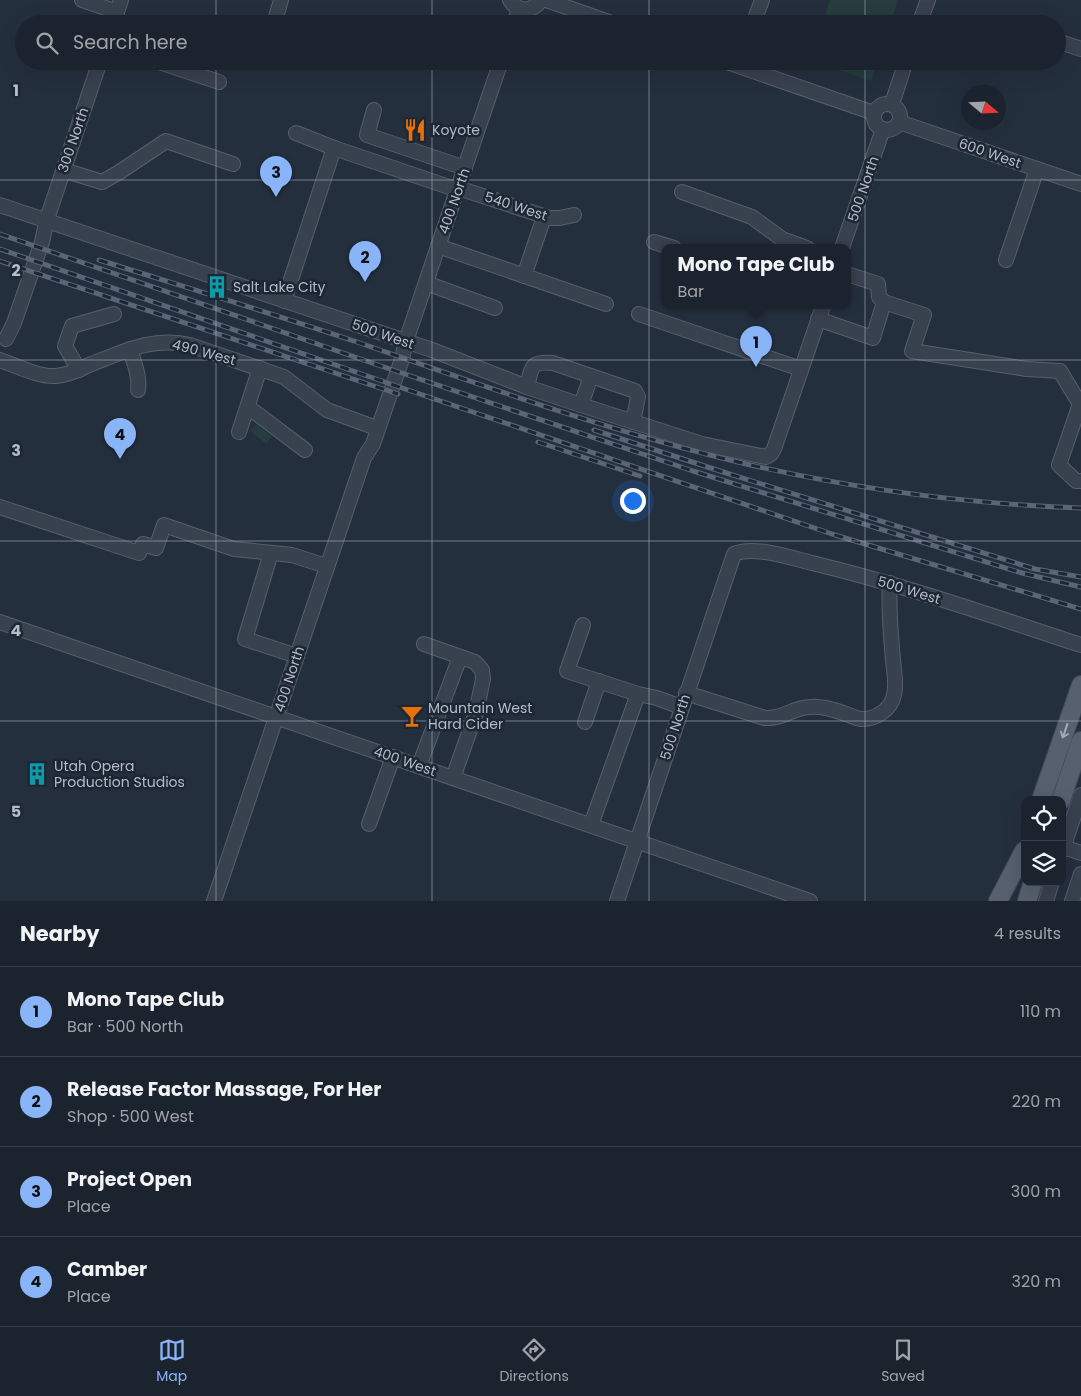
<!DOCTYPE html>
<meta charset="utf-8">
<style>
body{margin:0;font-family:Poppins,sans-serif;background:#242b36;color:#f1f3f6}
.controls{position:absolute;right:15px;bottom:15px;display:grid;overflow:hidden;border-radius:10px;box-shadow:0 5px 20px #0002}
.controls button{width:45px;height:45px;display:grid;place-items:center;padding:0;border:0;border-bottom:1px solid #39404a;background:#1b232e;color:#f1f3f6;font:25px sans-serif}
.compass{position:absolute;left:961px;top:85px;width:45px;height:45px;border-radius:50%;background:#1b232e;box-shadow:0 5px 20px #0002;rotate:109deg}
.you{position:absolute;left:632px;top:500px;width:18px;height:18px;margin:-12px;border:4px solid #fff;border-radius:50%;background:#1a73e8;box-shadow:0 0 0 8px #1a73e833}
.badge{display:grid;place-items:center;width:32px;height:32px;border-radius:50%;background:#8ab4f8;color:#111;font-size:16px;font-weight:700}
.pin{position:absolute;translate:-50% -41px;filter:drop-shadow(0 1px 2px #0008)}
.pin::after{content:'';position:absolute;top:26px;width:18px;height:15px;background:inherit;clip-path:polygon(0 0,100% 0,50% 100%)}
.popup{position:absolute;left:661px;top:244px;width:190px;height:65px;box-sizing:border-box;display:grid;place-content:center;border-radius:10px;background:#1b232e;filter:drop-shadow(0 1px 4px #0005);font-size:16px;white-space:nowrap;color:#a0a4aa}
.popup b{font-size:19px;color:#f1f3f6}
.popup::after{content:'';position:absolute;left:50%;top:100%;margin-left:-10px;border:10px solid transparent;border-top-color:#1b232e}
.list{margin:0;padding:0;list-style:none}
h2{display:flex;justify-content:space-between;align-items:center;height:65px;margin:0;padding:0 20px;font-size:21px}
h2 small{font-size:16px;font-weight:400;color:#a0a4aa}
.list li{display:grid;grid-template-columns:32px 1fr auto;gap:15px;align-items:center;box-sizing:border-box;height:90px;padding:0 20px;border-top:1px solid #39404a}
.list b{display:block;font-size:19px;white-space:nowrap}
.list p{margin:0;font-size:16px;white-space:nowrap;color:#a0a4aa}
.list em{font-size:16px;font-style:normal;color:#a0a4aa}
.icon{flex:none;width:28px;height:28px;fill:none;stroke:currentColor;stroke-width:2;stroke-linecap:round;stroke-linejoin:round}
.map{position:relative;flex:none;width:1081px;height:901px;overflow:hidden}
.search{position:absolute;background:#1b232e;box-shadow:0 5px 20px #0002;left:15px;right:15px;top:15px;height:55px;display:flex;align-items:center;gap:12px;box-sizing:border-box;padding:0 18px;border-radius:28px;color:#a0a4aa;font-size:19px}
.sheet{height:425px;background:#1b232e}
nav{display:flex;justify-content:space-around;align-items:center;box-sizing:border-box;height:70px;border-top:1px solid #39404a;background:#1b232e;font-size:14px;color:#a0a4aa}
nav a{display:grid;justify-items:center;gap:2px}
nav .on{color:#8ab4f8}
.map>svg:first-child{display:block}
.green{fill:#263c3f}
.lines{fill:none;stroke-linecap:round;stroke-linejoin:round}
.minor-casing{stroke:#565f6c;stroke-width:16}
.major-casing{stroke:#414a57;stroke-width:20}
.minor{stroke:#38414e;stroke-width:14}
.major{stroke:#56606e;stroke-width:18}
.rail-casing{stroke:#5a6575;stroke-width:5}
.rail{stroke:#1d2633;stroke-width:3;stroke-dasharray:9;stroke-linecap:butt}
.oneway{stroke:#a1aab7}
.grid{fill:none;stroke:#b4bcc9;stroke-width:1;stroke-opacity:0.55}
.labels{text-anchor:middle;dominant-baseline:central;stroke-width:5;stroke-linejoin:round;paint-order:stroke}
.poi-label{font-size:14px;fill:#b4bcc9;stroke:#1d2633;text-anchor:start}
.street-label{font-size:14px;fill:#b4bcc9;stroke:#1d2633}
.grid-label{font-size:16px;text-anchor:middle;font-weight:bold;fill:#b4bcc9;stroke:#1d2633;stroke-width:5;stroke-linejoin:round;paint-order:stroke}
</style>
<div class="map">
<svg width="1081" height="901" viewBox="0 0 1081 901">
<rect width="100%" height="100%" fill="#242f3e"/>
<!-- green -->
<g class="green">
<polygon points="830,0 898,0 890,24 822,24"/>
<polygon points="814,61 877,61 871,81"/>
<polygon points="256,424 272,436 266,444 250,431"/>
</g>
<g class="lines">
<defs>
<g id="minor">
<polyline points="82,0 117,12"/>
<path d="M510 0C518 13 533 12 541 0"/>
<polyline points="546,0 615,24"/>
<polyline points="113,24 121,0"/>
<polyline points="274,24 281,0"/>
<polyline points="514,24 519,9"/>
<polyline points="753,24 762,0"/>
<polyline points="919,24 928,0"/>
<polyline points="1057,41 1081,49"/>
<polyline points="156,61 219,82"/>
<polyline points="724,61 874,113"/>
<circle cx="887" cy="117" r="13"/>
<polyline points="892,104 906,61"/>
<polyline points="374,110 367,135 465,168"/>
<polyline points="899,122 1081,184"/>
<polyline points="334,148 458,190"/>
<polyline points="63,170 102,182 118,173 166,141 233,164"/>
<polyline points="458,188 550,218 560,218 574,215"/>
<polyline points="682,192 752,217 782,239 807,248"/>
<polyline points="0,205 432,350 527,387 581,405 702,444 766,457 771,454 774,449 823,306"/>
<polyline points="654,242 674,248"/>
<polyline points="438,246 606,304"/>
<polyline points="842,248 883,129"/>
<polyline points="1006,260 1037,169"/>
<polyline points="847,274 878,284 879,297 884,302"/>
<polyline points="524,276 544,217"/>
<polyline points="426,283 495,308"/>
<polyline points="284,301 334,148 296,133"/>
<polyline points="639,314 801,369"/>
<polyline points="818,319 873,338 884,302 924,315 912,351 1027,369 1060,371 1080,404 1059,465 1076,481 1081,481"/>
<polyline points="6,339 14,323 42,242 47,219 100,61"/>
<path d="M130 349C134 363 140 376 138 390"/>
<path d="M0 360C17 366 38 377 56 376 67 375 79 370 89 365 123 352 153 336 190 345L284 377 327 410 371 426"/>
<polyline points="79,370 65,346 72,326 114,314"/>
<path d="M527 387C532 367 530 361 553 363L635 391 638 397 633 422"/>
<polyline points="581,405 591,376"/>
<polyline points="248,407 305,450"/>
<polyline points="239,432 260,368"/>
<polyline points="0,507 139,553 143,544 156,548 164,525 234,549 292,555 326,566"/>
<polyline points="271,553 245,639 297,656"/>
<polyline points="0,622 810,901"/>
<polyline points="583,625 567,671 638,694"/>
<polyline points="424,644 475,662 482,670 483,679 476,713 453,778"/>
<path d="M686 693 765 718C781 719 788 711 803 708 822 703 842 713 860 719 875 720 891 710 894 695 897 684 894 671 893 660 891 635 888 609 890 583"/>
<polyline points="585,722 599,681"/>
<polyline points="419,766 460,657"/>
<polyline points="369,824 393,757"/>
<polyline points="591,825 638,694 657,698 681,707"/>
<polyline points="1064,847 1081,853"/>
<polyline points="1062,851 1081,795"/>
<polyline points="214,901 364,458 373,444 402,359 406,341 501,61"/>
<path d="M617 901 734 554C753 545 792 558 812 563 904 585 992 616 1081 645"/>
<polyline points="1046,901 1052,882"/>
<polyline points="1072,901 1081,874"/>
</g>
<g id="major">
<polyline points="1041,800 1081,685"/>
<polyline points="1061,800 1081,741"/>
<polyline points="998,901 1024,851"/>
<polyline points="1027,901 1033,882"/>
</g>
</defs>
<!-- minor casing -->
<use href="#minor" class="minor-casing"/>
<!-- major casing -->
<use href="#major" class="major-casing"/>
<!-- minor -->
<use href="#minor" class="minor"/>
<!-- major -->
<use href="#major" class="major"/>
<defs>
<g id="rail">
<polyline points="0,234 378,365 693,471 1022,573 1081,587"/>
<polyline points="0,249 408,390 835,535 1081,609"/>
<path d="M99 260C185 287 271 313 357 342 484 386 611 432 742 463 853 489 967 504 1081 508"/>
<polyline points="0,261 398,394"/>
<polyline points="594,430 723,472 1035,569 1081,577"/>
<polyline points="538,442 640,476"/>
</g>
</defs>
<!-- rail casing -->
<use href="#rail" class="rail-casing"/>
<!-- rail -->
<use href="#rail" class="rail"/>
</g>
<!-- one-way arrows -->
<defs><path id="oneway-shaft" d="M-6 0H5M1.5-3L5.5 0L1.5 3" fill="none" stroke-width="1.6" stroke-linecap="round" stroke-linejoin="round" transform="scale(1.25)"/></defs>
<use class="oneway" href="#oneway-shaft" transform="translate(1065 731) rotate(109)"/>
<!-- grid -->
<path class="grid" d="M216 0V24M432 0V24M649 0V24M865 0V24M216 61V901M432 61V901M649 61V901M865 61V901M0 180H1081M0 360H1081M0 541H1081M0 721H1081"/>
<!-- icons -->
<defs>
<symbol id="restaurant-bare" viewBox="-9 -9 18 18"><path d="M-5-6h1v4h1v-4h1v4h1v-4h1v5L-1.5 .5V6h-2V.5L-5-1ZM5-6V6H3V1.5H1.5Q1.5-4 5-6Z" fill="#e8710a" stroke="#1d2633" stroke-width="2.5" paint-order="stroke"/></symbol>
<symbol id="building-bare" viewBox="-9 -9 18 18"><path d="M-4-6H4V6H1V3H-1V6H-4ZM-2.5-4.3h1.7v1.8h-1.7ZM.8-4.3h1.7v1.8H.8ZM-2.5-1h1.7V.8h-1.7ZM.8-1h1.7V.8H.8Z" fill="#0f9aa8" stroke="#1d2633" stroke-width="2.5" paint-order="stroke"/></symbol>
<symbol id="bar-bare" viewBox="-9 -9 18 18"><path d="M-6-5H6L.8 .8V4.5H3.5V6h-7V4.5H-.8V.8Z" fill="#e8710a" stroke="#1d2633" stroke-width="2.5" paint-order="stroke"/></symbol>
</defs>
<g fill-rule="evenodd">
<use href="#restaurant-bare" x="399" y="114" width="32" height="32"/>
<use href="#building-bare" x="201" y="271" width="32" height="32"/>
<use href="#bar-bare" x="396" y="700" width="32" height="32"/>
<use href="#building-bare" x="21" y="758" width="32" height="32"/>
</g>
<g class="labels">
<!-- poi labels -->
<g class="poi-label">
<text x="432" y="130">Koyote</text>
<text x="233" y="287">Salt Lake City</text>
<text x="428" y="708">Mountain West<tspan x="428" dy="16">Hard Cider</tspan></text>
<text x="54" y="766">Utah Opera<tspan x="54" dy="16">Production Studios</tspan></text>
</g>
<!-- street labels -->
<g class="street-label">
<text transform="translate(73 140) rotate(-71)">300 North</text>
<text transform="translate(990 153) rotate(19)">600 West</text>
<text transform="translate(863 189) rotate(-71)">500 North</text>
<text transform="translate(454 201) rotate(-71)">400 North</text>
<text transform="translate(516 206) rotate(18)">540 West</text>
<text transform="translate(383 334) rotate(19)">500 West</text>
<text transform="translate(204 352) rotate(15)">490 West</text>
<text transform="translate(909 590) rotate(17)">500 West</text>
<text transform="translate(289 679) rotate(-72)">400 North</text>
<text transform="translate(675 727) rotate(-72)">500 North</text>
<text transform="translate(405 761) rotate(19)">400 West</text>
</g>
</g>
<g class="grid-label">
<text x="16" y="96">1</text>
<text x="16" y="276">2</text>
<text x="16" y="456">3</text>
<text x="16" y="636">4</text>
<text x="16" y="817">5</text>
</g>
</svg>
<div class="controls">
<button><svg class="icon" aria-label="locate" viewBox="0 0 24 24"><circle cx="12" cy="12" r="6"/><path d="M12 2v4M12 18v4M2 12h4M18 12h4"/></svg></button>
<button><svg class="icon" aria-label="layers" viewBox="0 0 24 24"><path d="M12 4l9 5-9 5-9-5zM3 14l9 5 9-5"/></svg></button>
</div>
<svg class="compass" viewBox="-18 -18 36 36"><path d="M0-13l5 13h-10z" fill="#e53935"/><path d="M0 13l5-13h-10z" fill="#a0a4aa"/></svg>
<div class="you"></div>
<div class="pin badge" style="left:756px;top:367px">1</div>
<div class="popup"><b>Mono Tape Club</b>Bar</div>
<div class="pin badge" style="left:365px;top:282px">2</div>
<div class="pin badge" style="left:276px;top:197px">3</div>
<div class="pin badge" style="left:120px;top:459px">4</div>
<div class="search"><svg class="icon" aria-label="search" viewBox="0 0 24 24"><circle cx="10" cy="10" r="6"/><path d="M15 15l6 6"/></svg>Search here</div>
</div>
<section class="sheet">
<h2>Nearby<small>4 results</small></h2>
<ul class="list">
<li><span class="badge">1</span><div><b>Mono Tape Club</b><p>Bar · 500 North</p></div><em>110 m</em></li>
<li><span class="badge">2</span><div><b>Release Factor Massage, For Her</b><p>Shop · 500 West</p></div><em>220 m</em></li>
<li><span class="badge">3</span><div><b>Project Open</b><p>Place</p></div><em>300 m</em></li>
<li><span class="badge">4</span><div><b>Camber</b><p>Place</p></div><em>320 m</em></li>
</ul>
</section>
<nav>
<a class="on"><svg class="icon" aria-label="map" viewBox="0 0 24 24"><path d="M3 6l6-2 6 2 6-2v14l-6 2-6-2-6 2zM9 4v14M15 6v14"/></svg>Map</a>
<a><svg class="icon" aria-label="directions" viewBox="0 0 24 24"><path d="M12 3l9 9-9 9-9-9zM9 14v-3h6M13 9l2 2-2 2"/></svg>Directions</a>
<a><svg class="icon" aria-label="saved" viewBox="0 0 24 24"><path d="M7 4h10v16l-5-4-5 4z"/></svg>Saved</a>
</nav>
